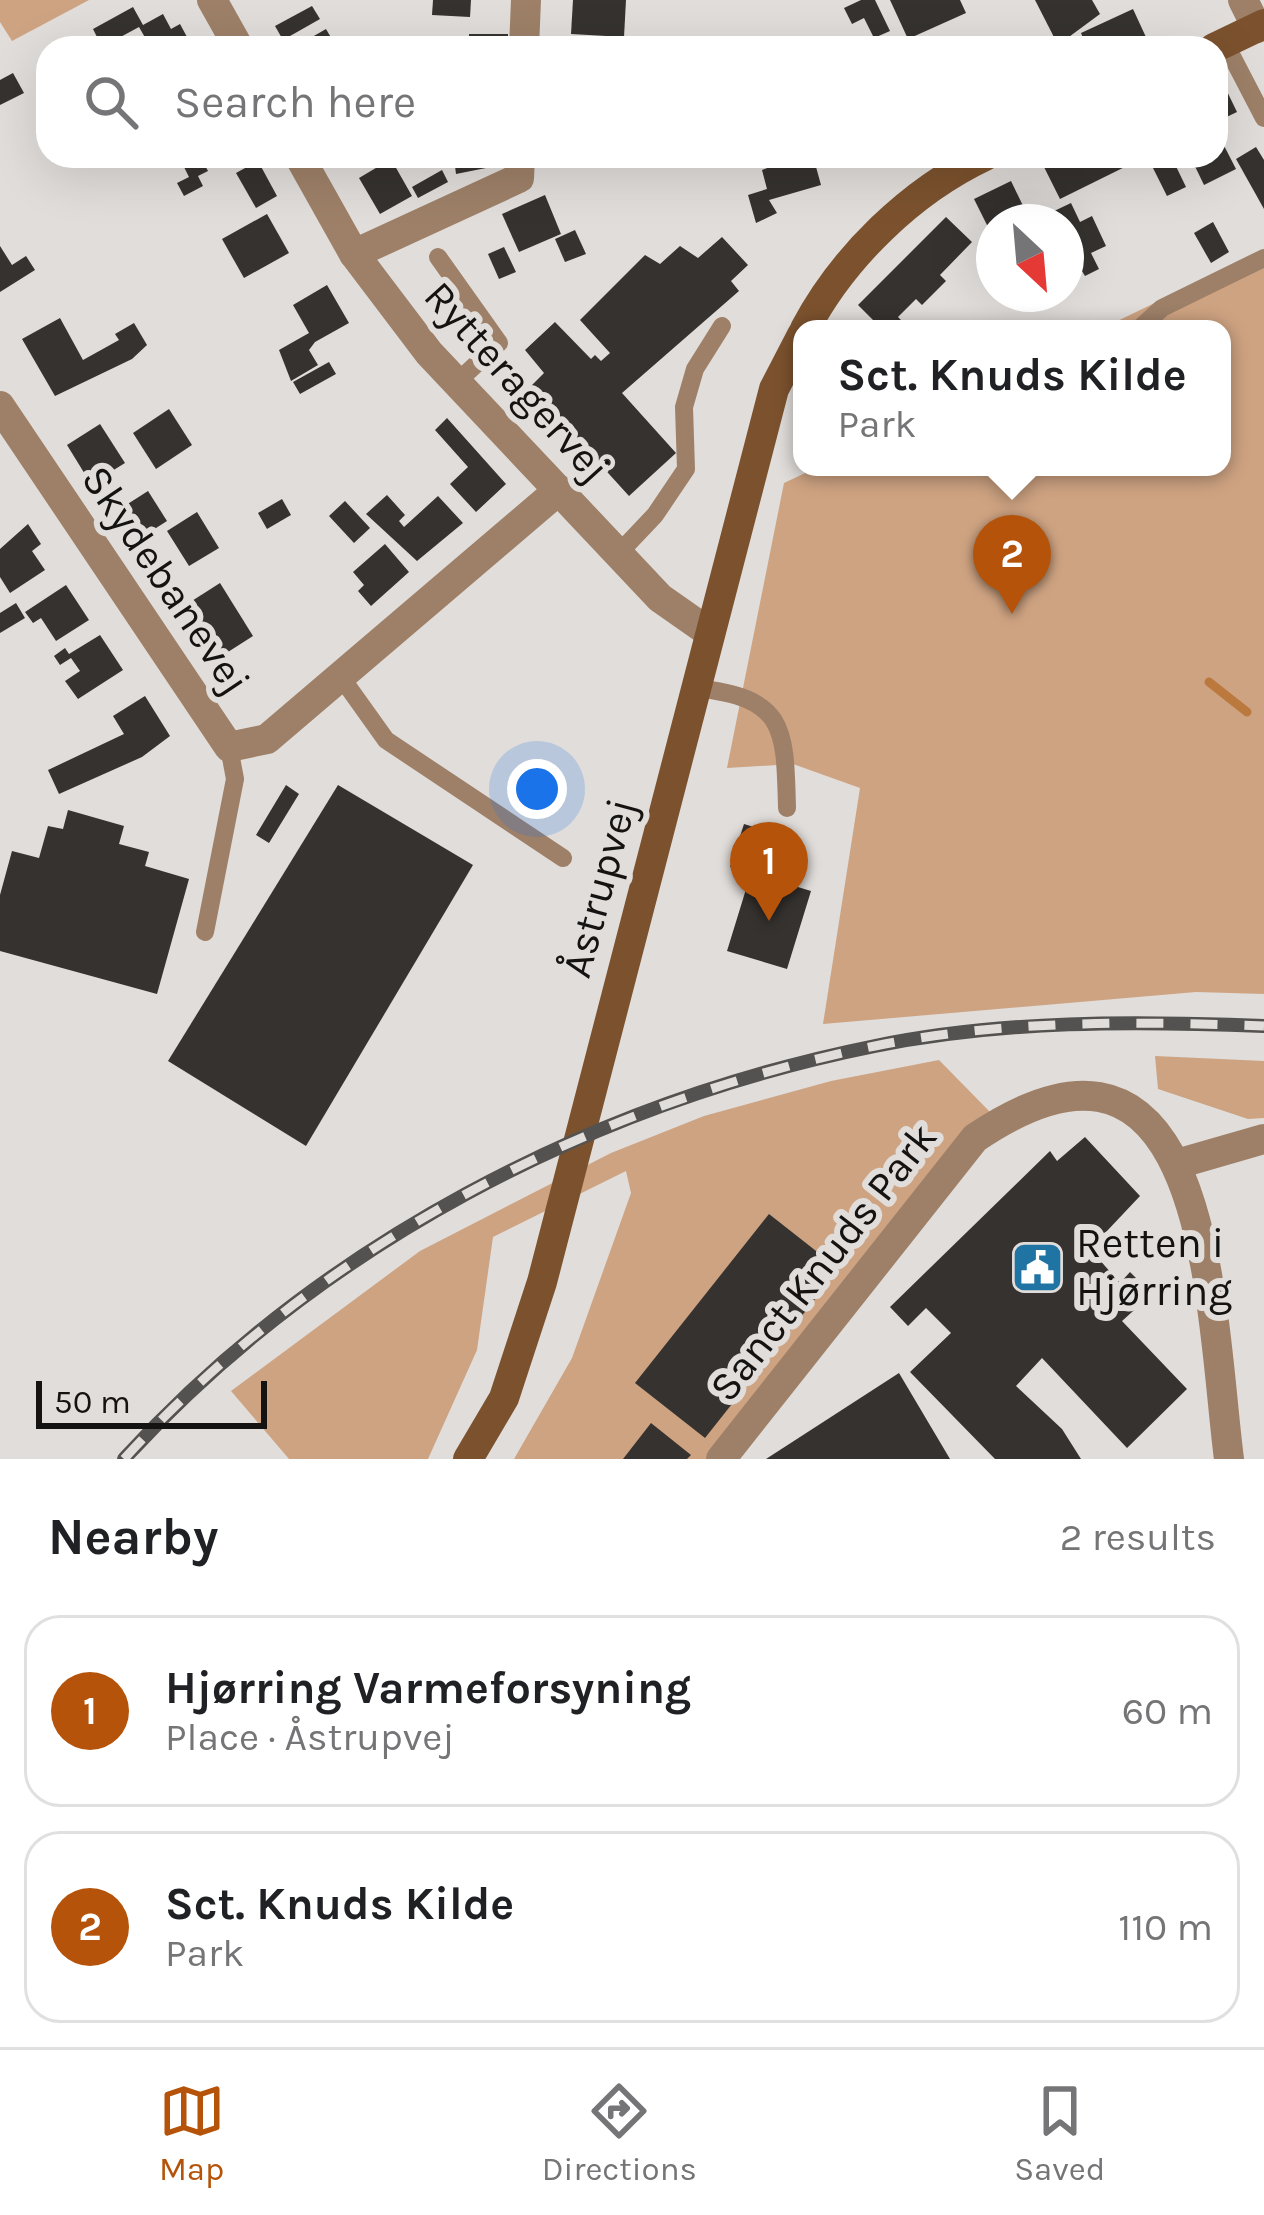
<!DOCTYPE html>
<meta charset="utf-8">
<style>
body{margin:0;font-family:Karla,sans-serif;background:#f6f6f6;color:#202124}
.compass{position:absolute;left:976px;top:204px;width:108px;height:108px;border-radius:50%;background:#fff;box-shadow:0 12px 48px #0002;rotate:154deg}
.scale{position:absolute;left:36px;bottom:30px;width:231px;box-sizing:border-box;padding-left:12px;border:6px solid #141312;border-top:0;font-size:33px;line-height:42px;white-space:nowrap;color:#141312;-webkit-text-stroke:9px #e1ddda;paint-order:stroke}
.you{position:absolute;left:537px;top:789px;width:42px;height:42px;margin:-30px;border:9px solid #fff;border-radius:50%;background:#1a73e8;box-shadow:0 0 0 18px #1a73e833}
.badge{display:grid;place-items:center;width:78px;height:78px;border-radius:50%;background:#b45309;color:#fff;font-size:39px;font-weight:700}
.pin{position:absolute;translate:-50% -99px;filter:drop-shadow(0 3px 6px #0008)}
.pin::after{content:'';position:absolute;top:63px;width:42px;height:36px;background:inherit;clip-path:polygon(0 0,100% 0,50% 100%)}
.popup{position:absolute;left:793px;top:320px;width:438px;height:156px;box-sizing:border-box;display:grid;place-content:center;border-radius:24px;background:#fff;filter:drop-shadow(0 3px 9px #0005);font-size:39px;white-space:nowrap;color:#757577}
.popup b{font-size:45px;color:#202124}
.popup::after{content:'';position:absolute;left:50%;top:100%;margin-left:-24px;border:24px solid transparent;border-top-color:#fff}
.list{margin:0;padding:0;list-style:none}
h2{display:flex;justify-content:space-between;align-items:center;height:156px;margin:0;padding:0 48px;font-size:51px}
h2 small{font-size:39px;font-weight:400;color:#757577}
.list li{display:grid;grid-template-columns:78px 1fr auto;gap:36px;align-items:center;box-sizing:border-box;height:192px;margin:0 24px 24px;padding:0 24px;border:3px solid #e0e0e0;border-radius:36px}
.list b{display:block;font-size:45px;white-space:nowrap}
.list p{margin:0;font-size:39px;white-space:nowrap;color:#757577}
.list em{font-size:39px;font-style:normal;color:#757577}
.icon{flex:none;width:66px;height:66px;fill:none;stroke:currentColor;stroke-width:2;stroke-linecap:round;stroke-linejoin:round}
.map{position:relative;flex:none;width:1264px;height:1459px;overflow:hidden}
.search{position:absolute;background:#fff;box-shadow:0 12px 48px #0002;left:36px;right:36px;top:36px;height:132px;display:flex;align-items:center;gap:30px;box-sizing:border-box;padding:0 42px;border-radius:36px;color:#757577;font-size:45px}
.sheet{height:588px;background:#fff}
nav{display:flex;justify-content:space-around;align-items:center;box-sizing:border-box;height:168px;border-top:3px solid #e0e0e0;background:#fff;font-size:33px;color:#757577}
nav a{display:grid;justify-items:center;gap:6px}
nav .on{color:#b45309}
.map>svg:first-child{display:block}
.green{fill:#cea382}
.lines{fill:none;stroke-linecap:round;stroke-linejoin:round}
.stream{stroke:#bc793e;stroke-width:9}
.building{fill:#35322f}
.lane{stroke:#9e8068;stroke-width:18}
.street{stroke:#9e8068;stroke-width:30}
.secondary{stroke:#7c522e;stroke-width:30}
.rail-casing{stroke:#545250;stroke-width:14}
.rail{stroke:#e1ddda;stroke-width:9;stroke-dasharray:27;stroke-linecap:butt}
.labels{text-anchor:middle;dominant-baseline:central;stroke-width:12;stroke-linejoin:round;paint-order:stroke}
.street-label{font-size:42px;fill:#141312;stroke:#e1ddda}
.poi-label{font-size:42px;fill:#141312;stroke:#e1ddda;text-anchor:start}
</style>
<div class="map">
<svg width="1264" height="1459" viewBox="0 0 1264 1459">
<rect width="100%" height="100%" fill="#e1ddda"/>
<!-- green -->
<g class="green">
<polygon points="0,0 89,0 12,41 0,22"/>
<polygon points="1264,250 1264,994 1196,992 823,1024 860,788 793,764 727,768 784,483 818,467 1222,467 1222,329 1101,329"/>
<polygon points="1155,1056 1264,1061 1264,1118 1248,1119 1158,1089"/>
<polygon points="939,1060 990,1112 707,1459 514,1459 572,1358 631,1193 626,1171 493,1237 477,1350 428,1459 289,1459 231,1391 420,1251 611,1153 704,1116 831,1081"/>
</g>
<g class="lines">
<!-- stream -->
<polyline class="stream" points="1209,682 1247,712"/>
</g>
<!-- building -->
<g class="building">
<polygon points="433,0 471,0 470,17 432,15"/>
<polygon points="573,0 626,0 624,37 571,34"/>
<polygon points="861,0 875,0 890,31 874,38 864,18 852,24 844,8"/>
<polygon points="890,0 960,0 966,13 908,39"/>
<polygon points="1035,0 1092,0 1100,14 1058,45"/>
<polygon points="312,6 320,19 283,40 275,26"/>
<polygon points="133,7 143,25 163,14 171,29 180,24 193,48 151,48 139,27 102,47 93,29"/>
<polygon points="1133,9 1151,48 1087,48 1081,33"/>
<polygon points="326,29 337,48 293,48"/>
<rect x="469" y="34" width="39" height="14"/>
<polygon points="13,73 24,93 0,105 0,80"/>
<polygon points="1220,77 1237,112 1216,122 1216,79"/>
<polygon points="1216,130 1236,169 1204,185 1190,156 1216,156"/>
<polygon points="1256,147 1264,160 1264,209 1236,159"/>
<polygon points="200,156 208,171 198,176 203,186 184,196 177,183 189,177 183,165"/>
<polygon points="441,156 494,156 496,166 456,174 455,166 443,168"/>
<polygon points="799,156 813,156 821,185 769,200 777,213 756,223 748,195 767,189 762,170"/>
<polygon points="1061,156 1147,156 1060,199 1043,165"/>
<polygon points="1147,156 1171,156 1186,187 1167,196"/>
<polygon points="391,159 412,196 380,214 359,178"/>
<polygon points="258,161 277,196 256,208 236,173"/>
<polygon points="442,170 448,182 418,198 412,187"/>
<polygon points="1011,181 1027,214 994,222 991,233 974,199"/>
<polygon points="545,195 561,234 519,252 502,214"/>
<polygon points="1071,203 1080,222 1092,216 1106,246 1091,253 1099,269 1085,276 1066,245 1066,222 1055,222 1050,213"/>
<polygon points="267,214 289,253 244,278 222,239"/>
<polygon points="946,217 972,242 940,275 946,281 922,305 916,299 898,317 904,323 898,329 882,329 858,305"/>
<polygon points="1213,222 1229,252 1211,263 1194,233"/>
<polygon points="575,230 586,254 565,262 555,239"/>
<polygon points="722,237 748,265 731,281 739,291 622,393 676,453 629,496 530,387 544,373 525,350 555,322 591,359 595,355 601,361 610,353 580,320 645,255 660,264 680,246 698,258"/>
<polygon points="0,246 12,265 26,256 35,270 0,292"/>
<polygon points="504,247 516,272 499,279 488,254"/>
<polygon points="327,285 349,323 315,342 309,350 318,365 291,381 279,350 309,333 293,305"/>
<polygon points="60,318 83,360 119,340 115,334 134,323 147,345 132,359 55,396 22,339"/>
<polygon points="329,362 336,374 300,394 293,382"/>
<polygon points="169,409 192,445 156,469 133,433"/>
<polygon points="447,418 506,484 476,512 450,484 468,467 435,430"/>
<polygon points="100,424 125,463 91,484 67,445"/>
<polygon points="148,491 167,521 131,544 112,514"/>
<polygon points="387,495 405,515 399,521 404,527 438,496 463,523 417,561 366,514"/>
<polygon points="282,499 291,515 267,529 258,513"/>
<polygon points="345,501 370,528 354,543 329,516"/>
<polygon points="197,512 219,548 189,566 167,531"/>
<polygon points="28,524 41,544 32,551 45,570 10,593 0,577 0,549"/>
<polygon points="385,544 409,572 371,606 358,591 364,585 353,572"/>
<polygon points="220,583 253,636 217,659 184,606"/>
<polygon points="66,585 89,620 56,641 41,618 33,623 25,612"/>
<polygon points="16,603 25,618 0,633 0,613"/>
<polygon points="100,635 123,670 78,699 65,681 80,671 71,658 60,665 54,656 65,648 69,654"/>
<polygon points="145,696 170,736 142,757 59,794 48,770 124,734 113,716"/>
<polygon points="286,785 299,794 269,843 256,835"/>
<polygon points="338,785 473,865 306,1146 168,1061"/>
<polygon points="68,810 124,826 119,844 149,852 145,866 189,879 157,994 0,951 0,895 12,851 39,858 48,826 63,829"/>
<polygon points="744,824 792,839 778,881 811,891 787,969 727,951 751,873 730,867"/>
<polygon points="1085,1137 1140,1196 1090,1249 1120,1283 1130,1272 1152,1294 1122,1321 1187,1389 1127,1448 1042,1358 1016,1386 1062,1429 1081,1459 995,1459 910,1372 951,1333 926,1308 908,1326 890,1307 1050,1151 1057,1161"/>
<polygon points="769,1214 839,1269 705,1438 635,1383"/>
<polygon points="899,1373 950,1459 766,1459"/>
<polygon points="651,1423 691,1455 687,1459 623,1459"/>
</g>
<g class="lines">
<!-- lane -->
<g class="lane">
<polyline points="1225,43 1264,118"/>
<polyline points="438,257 499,343 457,382"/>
<polyline points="1139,329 1162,308 1264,258"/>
<polyline points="618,554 655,515 686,469 684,407 695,369 722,326"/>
<polyline points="341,677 386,740 563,858"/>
<path d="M696 688C786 698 785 728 787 808"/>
<polyline points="205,932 235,779 229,747"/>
</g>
<!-- street -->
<g class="street">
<polyline points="212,0 239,48"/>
<polyline points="1243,0 1257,28"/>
<polyline points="524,48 526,0"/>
<polyline points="299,156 354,254 429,353 660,598 710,633"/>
<polyline points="354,254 519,178 520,156"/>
<polyline points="0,406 229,747 267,739 559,490"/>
<polyline points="1177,1164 1264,1139"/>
<path d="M721 1459 975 1138C1211 978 1210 1313 1229 1459"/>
</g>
<!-- secondary -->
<g class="secondary">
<polyline points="1214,48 1264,24"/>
<path d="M805 329C843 257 911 191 985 156"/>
<polyline points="468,1459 504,1398 542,1282 774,389 802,335"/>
</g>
<defs>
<path id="rail" d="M124 1459C319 1245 592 1103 875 1046 1002 1020 1135 1021 1264 1026"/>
</defs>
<!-- rail casing -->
<use href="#rail" class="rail-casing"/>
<!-- rail -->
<use href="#rail" class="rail"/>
</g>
<!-- icons -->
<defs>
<symbol id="civic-square" viewBox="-11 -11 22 22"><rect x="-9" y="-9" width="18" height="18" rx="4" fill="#2074a4" stroke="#e1ddda"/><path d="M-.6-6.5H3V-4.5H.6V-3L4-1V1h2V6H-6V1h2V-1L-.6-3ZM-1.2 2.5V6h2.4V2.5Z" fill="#fff"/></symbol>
</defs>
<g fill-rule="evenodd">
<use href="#civic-square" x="1008" y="1238" width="59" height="59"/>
</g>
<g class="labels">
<!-- street labels -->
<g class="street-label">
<text transform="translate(517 382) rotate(48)">Rytteragervej</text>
<text transform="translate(166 580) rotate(56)">Skydebanevej</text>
<text transform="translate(599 888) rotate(-75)">Åstrupvej</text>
<text transform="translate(823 1262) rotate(-52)">Sanct Knuds Park</text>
</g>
<!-- poi labels -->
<g class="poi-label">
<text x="1076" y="1243">Retten i<tspan x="1076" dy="48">Hjørring</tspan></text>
</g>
</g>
</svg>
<svg class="compass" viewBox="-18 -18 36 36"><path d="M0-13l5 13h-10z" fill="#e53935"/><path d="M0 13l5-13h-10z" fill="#757577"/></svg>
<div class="scale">50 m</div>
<div class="you"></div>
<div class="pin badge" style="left:769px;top:921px">1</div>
<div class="pin badge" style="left:1012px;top:614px">2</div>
<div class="popup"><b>Sct. Knuds Kilde</b>Park</div>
<div class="search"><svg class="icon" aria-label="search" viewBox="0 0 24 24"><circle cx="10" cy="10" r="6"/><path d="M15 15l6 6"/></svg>Search here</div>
</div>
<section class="sheet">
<h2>Nearby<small>2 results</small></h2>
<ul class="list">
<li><span class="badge">1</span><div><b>Hjørring Varmeforsyning</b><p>Place · Åstrupvej</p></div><em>60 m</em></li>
<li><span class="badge">2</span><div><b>Sct. Knuds Kilde</b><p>Park</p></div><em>110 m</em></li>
</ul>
</section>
<nav>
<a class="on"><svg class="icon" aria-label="map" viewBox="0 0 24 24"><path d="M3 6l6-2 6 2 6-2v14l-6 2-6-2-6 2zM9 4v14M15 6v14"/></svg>Map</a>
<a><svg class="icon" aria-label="directions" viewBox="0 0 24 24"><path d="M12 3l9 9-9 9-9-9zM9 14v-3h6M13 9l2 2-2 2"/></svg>Directions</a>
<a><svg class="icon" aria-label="saved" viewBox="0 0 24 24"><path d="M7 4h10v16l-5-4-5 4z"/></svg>Saved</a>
</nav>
